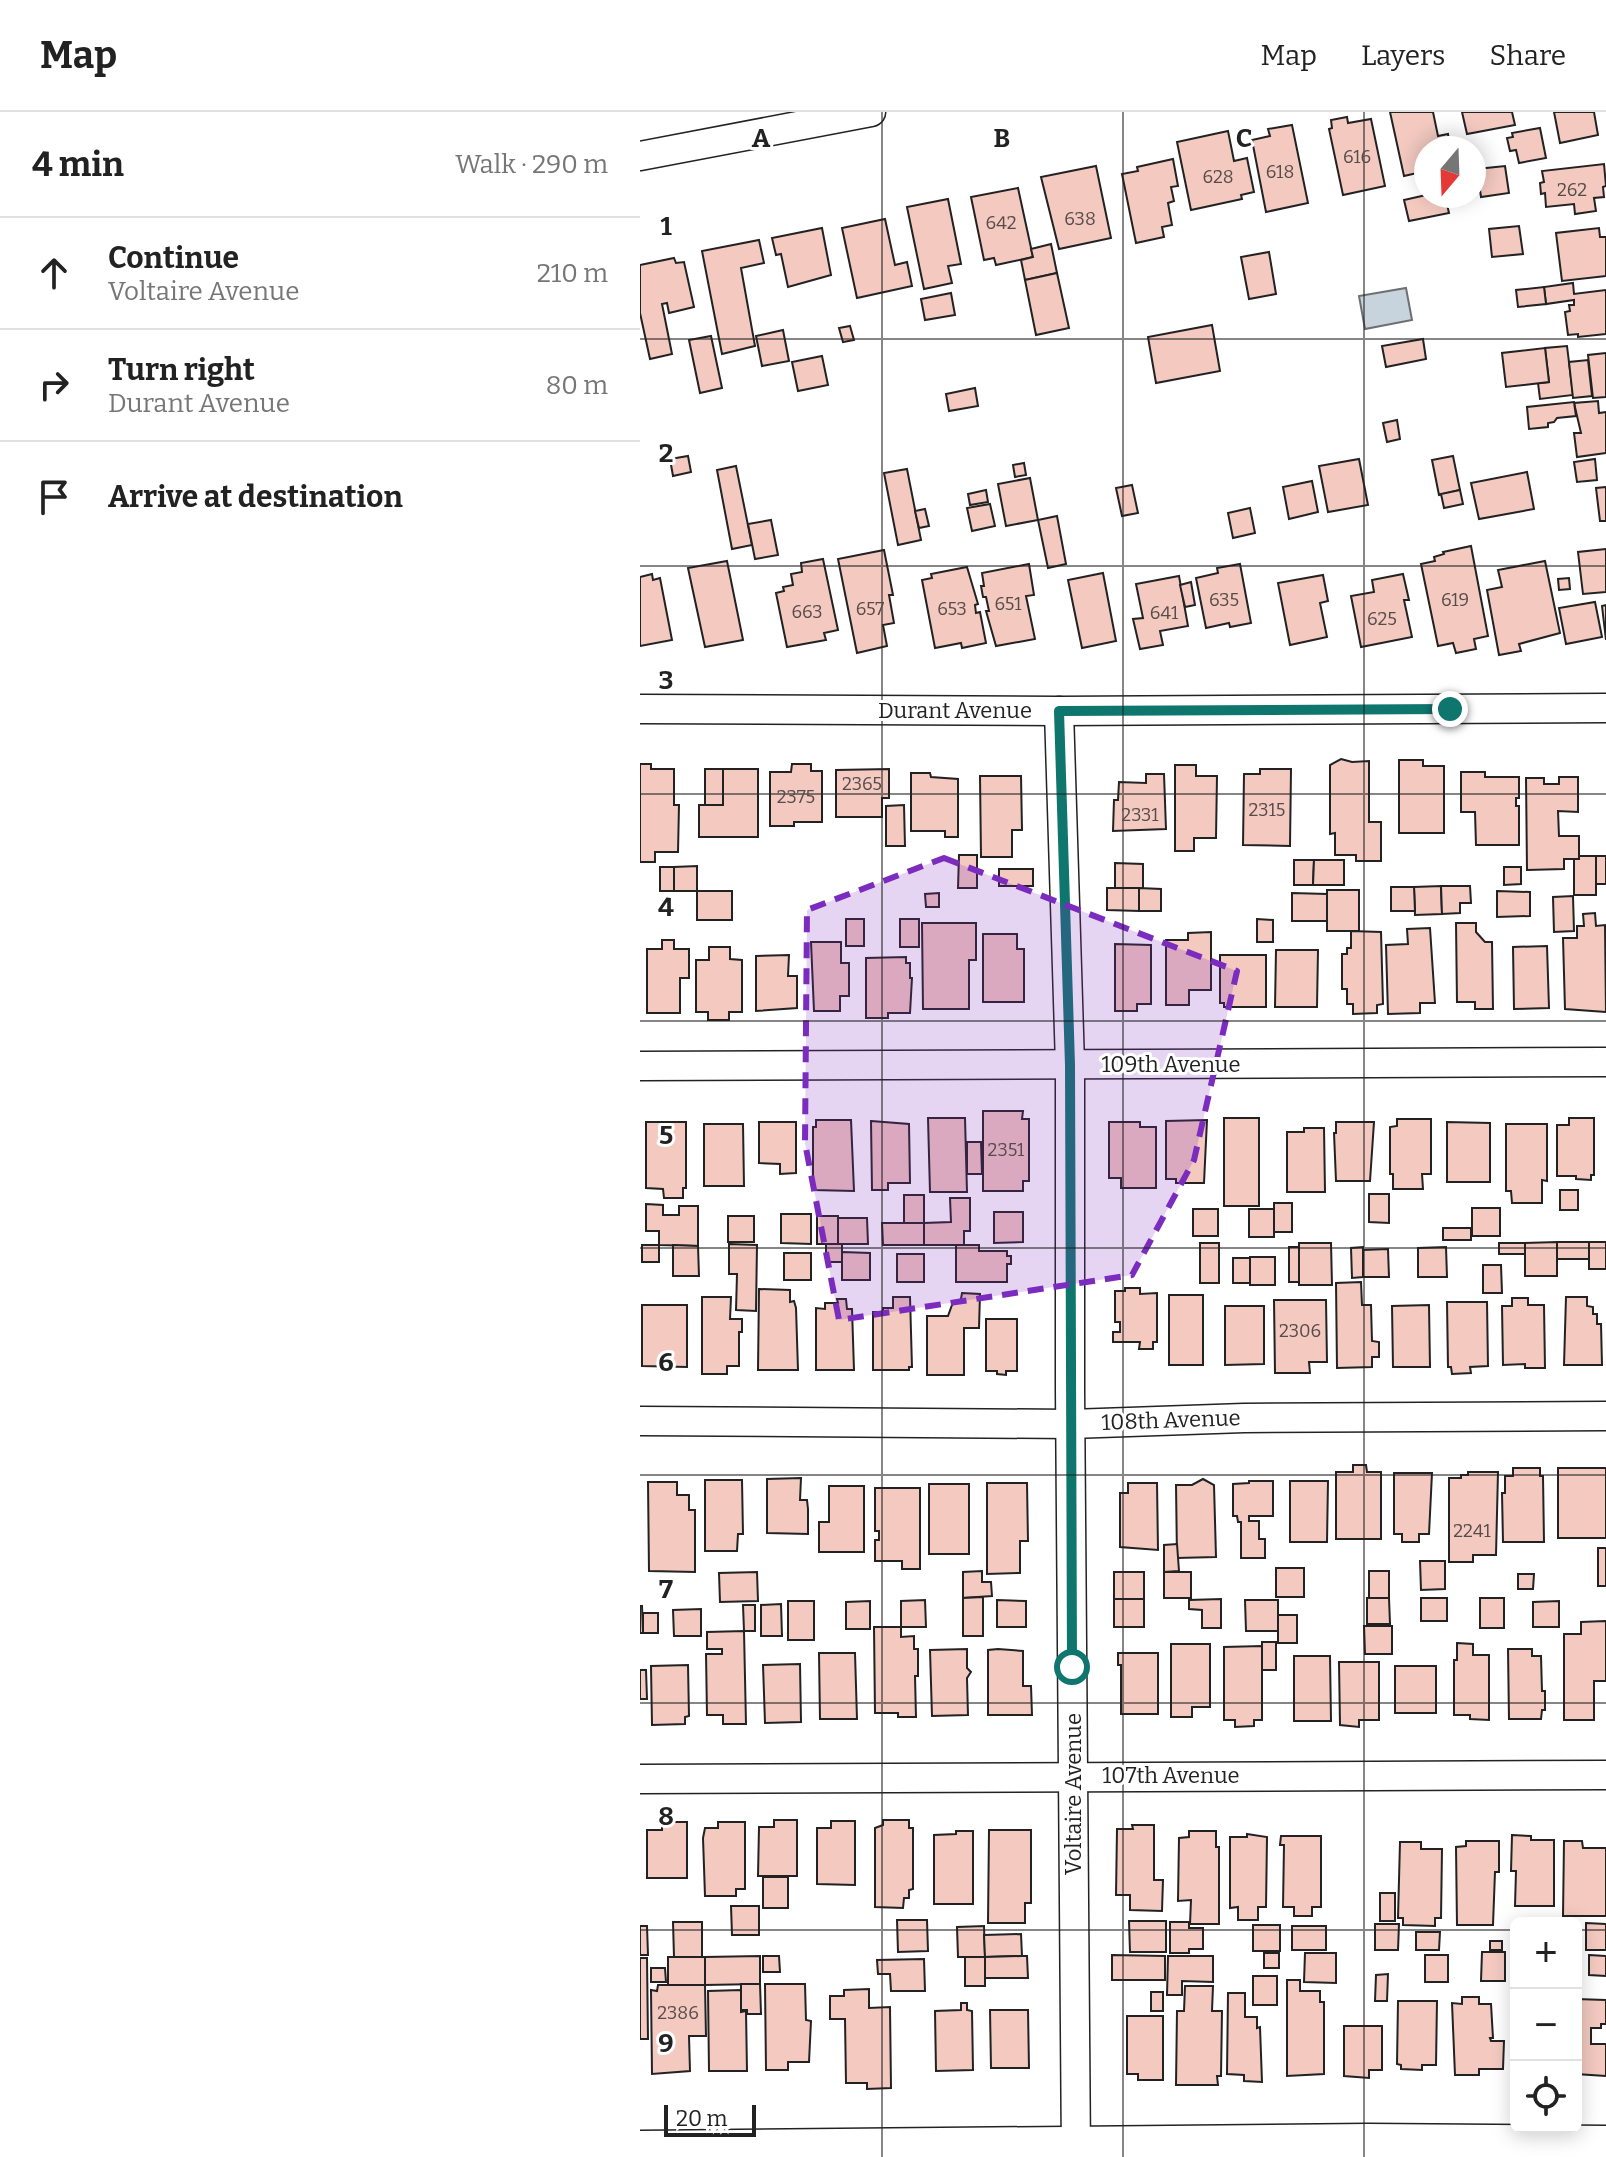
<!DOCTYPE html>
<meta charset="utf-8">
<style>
body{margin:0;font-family:Bitter,serif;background:#f6f6f6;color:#222}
.controls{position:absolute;right:24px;bottom:24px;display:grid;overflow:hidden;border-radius:12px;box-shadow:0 4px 20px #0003}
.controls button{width:72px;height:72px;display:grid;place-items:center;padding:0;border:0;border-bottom:2px solid #e0e0e0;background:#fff;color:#222;font:40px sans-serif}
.compass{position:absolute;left:774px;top:24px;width:72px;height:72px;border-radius:50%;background:#fff;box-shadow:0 4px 20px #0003;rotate:199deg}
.scale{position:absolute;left:24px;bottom:20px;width:92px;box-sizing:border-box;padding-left:8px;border:4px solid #222;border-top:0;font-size:22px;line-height:28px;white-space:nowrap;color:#222;-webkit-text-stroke:6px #fff;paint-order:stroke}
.stop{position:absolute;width:24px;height:24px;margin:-18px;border:6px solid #0f766e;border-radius:50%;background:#fff}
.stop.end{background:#0f766e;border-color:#fff;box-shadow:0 2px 8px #0008}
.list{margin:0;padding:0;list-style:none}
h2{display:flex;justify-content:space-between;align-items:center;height:104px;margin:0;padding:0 32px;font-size:34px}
h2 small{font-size:26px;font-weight:400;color:#767676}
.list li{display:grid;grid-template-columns:52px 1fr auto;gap:24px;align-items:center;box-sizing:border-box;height:112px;padding:0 32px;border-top:2px solid #e0e0e0}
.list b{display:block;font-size:30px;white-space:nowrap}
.list p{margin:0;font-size:26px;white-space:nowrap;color:#767676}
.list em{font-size:26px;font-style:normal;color:#767676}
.icon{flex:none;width:44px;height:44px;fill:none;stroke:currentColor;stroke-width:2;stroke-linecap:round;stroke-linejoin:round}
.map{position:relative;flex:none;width:966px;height:2045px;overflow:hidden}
header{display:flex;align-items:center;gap:48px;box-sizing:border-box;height:112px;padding:0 40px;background:#fff;border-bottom:2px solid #e0e0e0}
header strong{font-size:38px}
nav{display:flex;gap:44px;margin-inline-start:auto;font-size:28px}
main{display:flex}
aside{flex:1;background:#fff}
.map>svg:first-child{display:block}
.water{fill:#c7d3dd;stroke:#6f6f6f;stroke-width:2}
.building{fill:#f3c9c0;stroke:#222;stroke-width:2}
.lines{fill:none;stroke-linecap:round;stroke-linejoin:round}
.minor-casing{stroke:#222;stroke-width:31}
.tertiary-casing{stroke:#222;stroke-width:37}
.minor{stroke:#fff;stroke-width:28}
.tertiary{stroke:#fff;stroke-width:34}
.route{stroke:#0f766e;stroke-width:10}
.marked{fill:#7b2cbf;fill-opacity:0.2;stroke:#7b2cbf;stroke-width:6;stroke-dasharray:16 10;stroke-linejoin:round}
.grid{fill:none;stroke:#222;stroke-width:2;stroke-opacity:0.55}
.labels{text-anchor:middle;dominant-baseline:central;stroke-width:6;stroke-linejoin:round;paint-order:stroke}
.number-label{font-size:18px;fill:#564c4a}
.street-label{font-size:22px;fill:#222;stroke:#fff}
.grid-label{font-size:26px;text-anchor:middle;font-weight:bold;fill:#222;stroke:#fff;stroke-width:6;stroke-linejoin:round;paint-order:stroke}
</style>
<header>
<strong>Map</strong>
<nav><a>Map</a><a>Layers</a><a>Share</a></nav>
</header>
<main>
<aside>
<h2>4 min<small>Walk · 290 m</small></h2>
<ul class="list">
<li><svg class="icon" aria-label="ahead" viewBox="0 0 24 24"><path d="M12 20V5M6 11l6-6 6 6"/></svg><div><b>Continue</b><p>Voltaire Avenue</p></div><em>210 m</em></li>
<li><svg class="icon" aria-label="right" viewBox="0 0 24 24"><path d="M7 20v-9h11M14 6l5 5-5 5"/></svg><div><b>Turn right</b><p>Durant Avenue</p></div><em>80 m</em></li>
<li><svg class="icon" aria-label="arrive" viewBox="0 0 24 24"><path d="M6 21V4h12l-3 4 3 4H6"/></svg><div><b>Arrive at destination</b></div></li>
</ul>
</aside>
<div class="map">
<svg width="966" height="2045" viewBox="0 0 966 2045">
<rect width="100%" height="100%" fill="#fff"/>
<!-- water -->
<polygon class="water" points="766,176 772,208 725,217 719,184"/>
<!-- building -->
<g class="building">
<polygon points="750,0 793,0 798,24 808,22 810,36 786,36 786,59 764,64"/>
<polygon points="822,0 872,0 875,13 827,22"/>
<polygon points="914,0 954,0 958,23 920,31"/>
<polygon points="707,5 708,11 731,7 745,74 703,83 689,17 692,16 691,8"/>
<polygon points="652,13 668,91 626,100 612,28 630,24 628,17"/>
<polygon points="900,16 906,46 879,51 876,38 870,39 867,26 873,25 872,21"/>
<polygon points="588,19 594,49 607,46 614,80 601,83 602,87 551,98 537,30"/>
<polygon points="533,47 538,74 531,75 534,89 528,91 532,113 522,115 524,125 496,131 482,62 498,59 497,55"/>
<polygon points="964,52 966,74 963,75 964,85 954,86 956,99 935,102 934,92 906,95 905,81 901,82 900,71 904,70 902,59"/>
<polygon points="456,54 471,126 419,137 401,65"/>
<polygon points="865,54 869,81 841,85 837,57"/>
<polygon points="378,76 393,145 356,153 354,146 344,148 331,85"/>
<polygon points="786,83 805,84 809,101 769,109 764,88"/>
<polygon points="308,87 321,152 308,154 312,171 284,177 267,95"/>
<polygon points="245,107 255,153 267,150 272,174 217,186 202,116"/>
<polygon points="879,114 883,142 852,145 849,117"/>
<polygon points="182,116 191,163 148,175 141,142 136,143 132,126"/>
<polygon points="959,116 960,125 966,125 966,164 922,169 916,121"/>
<polygon points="119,128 124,151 101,156 115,234 82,242 62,139"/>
<polygon points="411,132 417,161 385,168 381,148 393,145 391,137"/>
<polygon points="629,140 636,182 609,187 601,145"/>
<polygon points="34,146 36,151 44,150 54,195 29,201 27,191 22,192 32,242 10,247 0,201 0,153"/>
<polygon points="417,161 429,216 396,223 385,168"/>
<polygon points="933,171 934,182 966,178 966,222 938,225 938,222 928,223 925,200 930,199 929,193 934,193 934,188 906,192 904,175"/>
<polygon points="904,175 906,192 878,195 876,178"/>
<polygon points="311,181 315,203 285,208 281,187"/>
<polygon points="572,213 580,259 516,271 508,225"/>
<polygon points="210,214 214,228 203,230 199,216"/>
<polygon points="143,218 149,249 122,254 116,224"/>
<polygon points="71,224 82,276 60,281 49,228"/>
<polygon points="783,227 786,247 746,255 742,234"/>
<polygon points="927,234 933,283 900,287 898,271 909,270 905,236"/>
<polygon points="905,236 909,270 866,275 862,241"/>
<polygon points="966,241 966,285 953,286 948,243"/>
<polygon points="182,244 188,273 158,279 152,250"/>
<polygon points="948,248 952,284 933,286 929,250"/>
<polygon points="335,276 338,294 309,299 306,282"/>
<polygon points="958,289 959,301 966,300 966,341 937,345 934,321 941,321 934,291"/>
<polygon points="934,290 936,304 917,306 914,310 908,311 908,315 889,317 887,295"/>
<polygon points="757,308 760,327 747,330 743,311"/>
<polygon points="48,344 51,360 33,364 30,347"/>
<polygon points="813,344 820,378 799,383 792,348"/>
<polygon points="719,347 728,393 688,400 679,354"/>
<polygon points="955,347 957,368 937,370 934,350"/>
<polygon points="384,351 386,363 375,365 373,353"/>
<polygon points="96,354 112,433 92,437 77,358"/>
<polygon points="267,357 281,428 258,433 244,361"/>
<polygon points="887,360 894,397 839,407 831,371"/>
<polygon points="390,366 398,408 366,414 358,372"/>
<polygon points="672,369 678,400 649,407 643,375"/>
<polygon points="492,373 498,401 482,404 476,376"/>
<polygon points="966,375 966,409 960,409 956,376"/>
<polygon points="346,378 348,390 330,393 328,382"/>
<polygon points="820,378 823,392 804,396 801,382"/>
<polygon points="350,392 355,414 332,419 327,396"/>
<polygon points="610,396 615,421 593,426 588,401"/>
<polygon points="285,397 289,414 279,416 275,399"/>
<polygon points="417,404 426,452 408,456 398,408"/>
<polygon points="131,408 138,443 115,447 108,412"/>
<polygon points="831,434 848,524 834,527 836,537 816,541 813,531 798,534 781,452 795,449 794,445 804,442 803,440"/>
<polygon points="966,437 966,480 943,482 938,440"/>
<polygon points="244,438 253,483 249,483 254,511 243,513 247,534 217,541 198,447"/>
<polygon points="183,447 198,518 184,521 186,528 147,535 136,481 144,479 143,475 153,473 151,462 162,460 161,451"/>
<polygon points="87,449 103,528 65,535 48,456"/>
<polygon points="905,449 920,521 879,532 881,539 859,543 847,478 862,475 858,458"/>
<polygon points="389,452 394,483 386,484 395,527 356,534 346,499 349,499 346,485 343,485 341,474 344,474 342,461"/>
<polygon points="600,452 611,511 590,515 589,511 566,516 556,466 578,461 577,456"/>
<polygon points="327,455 338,492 335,493 336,501 340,500 346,531 322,536 321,531 295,536 282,468 292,466 291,462"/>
<polygon points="463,461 476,529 442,536 428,468"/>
<polygon points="12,462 13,468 20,466 32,528 0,534 0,465"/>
<polygon points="763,462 769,488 764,488 772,525 721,535 711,484 734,480 732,468"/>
<polygon points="683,463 688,489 680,491 687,525 650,533 638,471"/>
<polygon points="539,464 548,514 520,519 523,533 500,537 493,507 503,506 496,472"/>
<polygon points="929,466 930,477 919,478 918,467"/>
<polygon points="551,470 555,493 545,495 540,473"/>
<polygon points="955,490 962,525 926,532 919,496"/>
<polygon points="966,493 966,528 962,494"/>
<polygon points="701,647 712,650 729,649 729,710 741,710 741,749 716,749 716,743 695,743 695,721 690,722 690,653"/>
<polygon points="759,648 783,648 783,654 804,654 804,721 759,721"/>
<polygon points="0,652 11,652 11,657 34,657 34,693 39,693 38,740 15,740 15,750 0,750"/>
<polygon points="152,652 171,652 171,659 182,659 182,710 154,710 154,714 130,714 130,660 151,660"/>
<polygon points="535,653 556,653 556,664 577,664 576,726 554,726 554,739 535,739"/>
<rect x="65" y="657" width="18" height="36"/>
<polygon points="83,657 118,657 118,725 59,725 59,693 83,693"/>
<polygon points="249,657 249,686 242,686 242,705 196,705 196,658"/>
<polygon points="620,657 651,657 650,734 603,733 604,662 620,662"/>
<polygon points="821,660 845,660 845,665 879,665 879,686 876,686 876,694 879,694 879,733 836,733 835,700 821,700"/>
<polygon points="271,661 290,661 291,665 318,667 318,725 305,725 305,719 271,719"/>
<polygon points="506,662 524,662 526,717 473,719 474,688 478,688 479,670 506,671"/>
<polygon points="340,664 381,664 382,718 372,718 372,745 341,745"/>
<polygon points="919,665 938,665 938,700 918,699 919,724 939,724 939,747 924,747 924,757 887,758 886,666 904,666 904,672 919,672"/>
<polygon points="264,693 265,734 246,734 246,694"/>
<polygon points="319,743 337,743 337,776 318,776"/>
<polygon points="939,744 956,744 956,783 934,783 934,747 939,747"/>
<rect x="956" y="744" width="10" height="28"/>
<polygon points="654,748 674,748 673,773 654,773"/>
<polygon points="674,748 704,748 704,773 673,773"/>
<polygon points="475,751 503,752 503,777 475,776"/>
<polygon points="57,754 57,779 34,779 34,755"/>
<rect x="20" y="755" width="14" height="24"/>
<polygon points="864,755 881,755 881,772 864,773"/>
<rect x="359" y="757" width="34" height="17"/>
<polygon points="801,774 802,802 775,803 774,775"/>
<polygon points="801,774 830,774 831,791 820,791 820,801 802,802"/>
<polygon points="751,775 774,775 775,799 751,799"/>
<polygon points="467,776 499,776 499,799 467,798"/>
<polygon points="499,776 521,777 521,799 499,799"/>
<rect x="687" y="778" width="32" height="41"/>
<rect x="57" y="779" width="35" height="29"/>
<polygon points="857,779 890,780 890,804 857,805"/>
<polygon points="299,781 299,795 286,795 285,782"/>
<polygon points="652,781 687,782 687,809 652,809"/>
<polygon points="933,784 934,819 914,820 913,785"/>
<polygon points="955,801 956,814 965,813 966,900 925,897 923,826 937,826 937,814 944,814 943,802"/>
<rect x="206" y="807" width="18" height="27"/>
<rect x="260" y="807" width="19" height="28"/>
<polygon points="617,807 633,808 633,830 617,830"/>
<polygon points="282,811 336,811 336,848 329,848 329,897 283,897"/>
<polygon points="816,811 836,811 836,820 845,830 852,830 853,897 835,897 835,890 817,890"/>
<polygon points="790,816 795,891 780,891 780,901 748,902 746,833 768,832 767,817"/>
<polygon points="711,819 741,820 743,892 737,893 737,901 713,902 713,892 707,892 707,877 702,877 702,842 707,842 707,836 711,836"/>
<polygon points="571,820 571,878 549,878 549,893 526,893 526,828 548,828 548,821"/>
<polygon points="343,822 377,822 377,837 384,837 384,890 343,890"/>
<polygon points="22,828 34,828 34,837 49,837 49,866 40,866 40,901 7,901 7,837 22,837"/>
<polygon points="171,830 201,830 201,851 209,851 209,884 200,884 200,899 174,899"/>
<polygon points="475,832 511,833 511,892 497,892 497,899 475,899"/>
<polygon points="907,834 909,896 874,897 873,835"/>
<polygon points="69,835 90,835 90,847 102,848 102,900 89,900 89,908 68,908 68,900 56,900 56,848 69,848"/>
<polygon points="636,838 678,838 677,895 635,895"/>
<polygon points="149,843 148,864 157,864 157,896 116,899 116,844"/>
<polygon points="580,843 626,843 626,895 584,895 584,891 580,891"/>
<polygon points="266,845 266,851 270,851 270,866 272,866 270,901 248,901 248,906 226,906 226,846"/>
<polygon points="343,999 383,999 382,1007 389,1007 389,1069 383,1069 383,1079 343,1079"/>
<polygon points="288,1006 325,1006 327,1080 290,1080"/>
<rect x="584" y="1006" width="35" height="88"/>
<polygon points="929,1006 954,1006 954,1063 951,1063 951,1068 936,1067 936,1064 917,1064 917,1013 929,1013"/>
<polygon points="757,1007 791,1007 791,1062 782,1062 783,1077 753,1077 753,1062 750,1062 750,1015 757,1014"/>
<polygon points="176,1008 211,1008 214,1079 173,1078 173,1015 176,1015"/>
<polygon points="567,1008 564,1071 536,1071 536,1067 526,1067 526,1009"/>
<polygon points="231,1009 269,1012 270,1071 248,1071 248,1078 232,1078"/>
<polygon points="6,1010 46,1010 46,1076 43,1076 43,1086 24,1086 23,1077 6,1076"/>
<polygon points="119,1010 156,1010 156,1061 140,1062 140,1052 119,1051"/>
<polygon points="469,1010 500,1010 500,1015 516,1015 516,1076 481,1076 481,1066 469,1066"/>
<polygon points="696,1010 734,1010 730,1069 696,1069 694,1021 696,1021"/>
<polygon points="807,1010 850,1011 850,1070 807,1070"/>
<polygon points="64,1012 103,1012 104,1074 64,1074"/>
<polygon points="866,1012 907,1012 907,1069 902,1068 902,1091 872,1091 871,1079 866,1079"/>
<polygon points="664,1016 684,1016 685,1080 647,1080 647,1020 664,1020"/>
<polygon points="327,1030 341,1030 342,1062 327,1062"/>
<rect x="920" y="1078" width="18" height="20"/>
<polygon points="729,1082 749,1082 749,1111 729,1110"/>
<rect x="264" y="1083" width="20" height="28"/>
<polygon points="310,1086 330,1086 330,1119 324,1119 324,1133 284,1133 284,1111 311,1110"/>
<rect x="634" y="1091" width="18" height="29"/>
<polygon points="6,1092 23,1093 23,1103 39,1103 39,1094 58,1094 58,1134 19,1133 19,1119 6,1119"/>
<rect x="832" y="1096" width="28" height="28"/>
<rect x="553" y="1097" width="25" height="27"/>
<rect x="609" y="1097" width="25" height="28"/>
<polygon points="354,1100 383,1100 383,1130 354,1131"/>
<polygon points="141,1102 171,1102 171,1132 141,1131"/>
<rect x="88" y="1104" width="26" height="26"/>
<rect x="177" y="1104" width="21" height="28"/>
<polygon points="198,1106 227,1106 228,1132 198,1132"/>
<polygon points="242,1111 284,1111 284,1133 243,1133"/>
<rect x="803" y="1116" width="28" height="12"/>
<polygon points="917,1130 917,1164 885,1164 885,1131"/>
<rect x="917" y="1130" width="32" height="17"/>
<rect x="949" y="1130" width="17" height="27"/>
<rect x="560" y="1131" width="19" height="40"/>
<polygon points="659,1131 691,1131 692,1173 659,1173"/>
<rect x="859" y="1131" width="26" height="11"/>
<polygon points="89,1132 117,1133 116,1199 96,1198 97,1162 89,1162"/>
<rect x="186" y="1132" width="16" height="18"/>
<rect x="2" y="1133" width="17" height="17"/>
<polygon points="33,1133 58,1134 59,1164 33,1164"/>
<polygon points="316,1133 339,1133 339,1139 367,1139 367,1144 371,1144 371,1152 367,1152 367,1170 316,1170"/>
<rect x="649" y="1135" width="10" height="35"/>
<polygon points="723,1135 723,1165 712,1166 711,1136"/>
<polygon points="806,1135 807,1165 778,1165 778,1136"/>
<polygon points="748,1137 749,1165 723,1165 723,1138"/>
<polygon points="202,1140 230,1141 230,1168 202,1168"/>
<rect x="144" y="1141" width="27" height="27"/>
<rect x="257" y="1142" width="27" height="28"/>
<rect x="610" y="1145" width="25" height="28"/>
<rect x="593" y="1146" width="17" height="25"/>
<polygon points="843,1153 861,1153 862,1181 843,1181"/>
<polygon points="721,1170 722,1193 731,1193 732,1229 739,1230 739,1245 732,1245 732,1255 697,1256 696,1171"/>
<polygon points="485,1176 500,1176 500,1182 517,1181 517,1230 513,1230 513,1237 499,1237 500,1230 473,1230 473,1220 480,1220 480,1210 475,1210 475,1179 485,1179"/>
<polygon points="119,1177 150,1178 150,1190 154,1189 156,1196 158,1258 118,1258"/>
<polygon points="322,1181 340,1182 339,1216 324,1216 324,1263 287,1263 287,1204 308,1204 312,1193 321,1187"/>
<rect x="529" y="1183" width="34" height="70"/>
<polygon points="62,1185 91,1185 90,1207 102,1207 102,1220 99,1220 99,1254 87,1254 87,1262 62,1262"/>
<polygon points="253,1185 270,1185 272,1255 269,1255 269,1258 233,1258 233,1200 243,1200 243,1196 253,1196"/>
<polygon points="926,1185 947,1185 947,1194 953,1195 953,1202 957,1202 957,1212 961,1212 962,1253 924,1253"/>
<polygon points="872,1186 888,1186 888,1193 904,1193 905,1256 885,1256 885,1252 863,1253 862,1194 872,1194"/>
<polygon points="197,1187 206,1187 207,1197 212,1197 214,1258 176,1258 176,1196 185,1197 185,1191 198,1191"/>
<polygon points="634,1188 686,1188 687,1250 669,1250 670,1261 635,1261"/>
<polygon points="807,1190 847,1190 848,1254 830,1255 831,1261 812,1262 811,1255 808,1255"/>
<polygon points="2,1193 47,1193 47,1255 2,1254"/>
<polygon points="789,1193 790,1255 753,1255 752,1194"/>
<polygon points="585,1194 624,1194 624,1252 585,1253"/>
<polygon points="346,1207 377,1207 377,1259 366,1259 366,1263 357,1262 357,1259 346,1259"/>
<polygon points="713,1353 726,1353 727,1360 741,1360 741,1427 696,1427 696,1360 713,1360"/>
<polygon points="873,1356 900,1356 900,1364 903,1364 904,1430 863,1430 862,1381 865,1381 865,1364 873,1364"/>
<rect x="918" y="1356" width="48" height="70"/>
<polygon points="828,1360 858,1360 856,1443 833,1443 833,1450 809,1450 809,1366 821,1366 821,1363 828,1363"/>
<polygon points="754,1361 792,1361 789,1422 779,1422 779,1430 762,1430 762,1422 754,1422"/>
<polygon points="161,1366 160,1388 167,1388 168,1397 168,1422 127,1421 127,1367"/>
<polygon points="563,1367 574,1373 576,1445 537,1446 536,1373 552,1373"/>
<polygon points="65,1368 102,1368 103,1422 98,1422 97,1439 65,1439"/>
<polygon points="609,1369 633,1369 633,1404 609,1404 609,1409 619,1409 619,1427 625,1427 625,1446 601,1446 601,1410 598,1410 597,1404 593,1404 593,1372 609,1371"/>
<polygon points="650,1369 688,1369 687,1430 650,1430"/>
<polygon points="8,1370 37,1370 37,1383 49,1383 49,1398 55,1398 55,1460 9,1459"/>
<polygon points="347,1371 387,1371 388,1429 380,1429 380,1461 347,1462"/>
<polygon points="488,1371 517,1371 518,1438 480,1435 480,1381 488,1381"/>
<rect x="289" y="1372" width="40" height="70"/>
<polygon points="189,1374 224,1374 224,1440 179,1440 179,1410 189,1410"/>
<polygon points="235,1376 280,1376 280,1457 262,1457 262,1449 235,1449 235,1428 239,1428 239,1419 235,1419"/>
<polygon points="537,1432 539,1459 524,1460 524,1433"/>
<rect x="958" y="1436" width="8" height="38"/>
<polygon points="780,1449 805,1449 805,1477 781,1478"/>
<rect x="636" y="1456" width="28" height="29"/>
<polygon points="342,1459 342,1470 351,1470 352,1484 323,1486 323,1460"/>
<rect x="729" y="1459" width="20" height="27"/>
<polygon points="117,1460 118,1489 80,1490 79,1461"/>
<rect x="474" y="1460" width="30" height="27"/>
<rect x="524" y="1460" width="27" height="26"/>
<polygon points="878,1462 894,1462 893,1477 878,1477"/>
<polygon points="343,1485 343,1524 323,1524 323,1486"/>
<polygon points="727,1486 749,1486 750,1512 727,1512"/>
<rect x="781" y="1486" width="26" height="23"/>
<rect x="840" y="1486" width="24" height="30"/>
<rect x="474" y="1487" width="30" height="28"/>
<polygon points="581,1487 581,1516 562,1516 562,1498 549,1497 549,1488"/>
<polygon points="285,1488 286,1515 261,1515 261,1489"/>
<polygon points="357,1488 386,1489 386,1515 357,1515"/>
<polygon points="605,1488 638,1488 638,1519 606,1519"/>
<rect x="148" y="1489" width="26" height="39"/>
<polygon points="230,1489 230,1517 206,1517 206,1490"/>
<polygon points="919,1489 919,1515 893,1515 893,1490"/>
<polygon points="141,1492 142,1524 121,1524 121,1493"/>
<polygon points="103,1493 115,1493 115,1519 104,1519"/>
<polygon points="0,1494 2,1494 3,1521 0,1521"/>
<polygon points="61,1497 61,1524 34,1524 33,1498"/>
<rect x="3" y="1501" width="15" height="20"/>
<rect x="638" y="1503" width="19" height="28"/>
<polygon points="966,1509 966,1569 954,1569 954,1608 924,1608 924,1522 941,1522 941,1510"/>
<polygon points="724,1514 752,1514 752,1542 725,1542"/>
<polygon points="234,1515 261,1515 261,1525 274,1524 274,1537 278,1537 278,1564 275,1564 276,1605 258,1605 258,1601 235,1601"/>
<polygon points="104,1519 106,1612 83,1612 83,1603 67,1603 66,1542 82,1542 82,1537 67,1537 67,1520"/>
<rect x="622" y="1530" width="14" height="28"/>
<polygon points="817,1531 833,1532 833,1543 849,1543 849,1608 830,1607 830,1603 814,1603 814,1548 817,1548"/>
<polygon points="531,1532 570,1532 570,1595 552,1595 552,1605 531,1605"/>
<polygon points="622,1534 622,1608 614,1608 614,1614 595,1615 595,1608 584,1608 584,1535"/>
<polygon points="327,1537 327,1556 331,1560 327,1566 328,1603 292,1604 290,1538"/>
<polygon points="358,1537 383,1539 383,1574 391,1574 392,1603 348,1603 348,1538"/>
<polygon points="868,1537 892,1537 892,1544 901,1544 902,1579 905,1579 905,1598 902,1598 901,1607 869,1607"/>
<polygon points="179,1541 215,1541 217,1607 180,1607"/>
<polygon points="478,1541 518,1541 518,1602 481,1602 481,1553 478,1553"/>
<polygon points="654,1544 690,1544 691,1609 654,1609"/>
<polygon points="699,1550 739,1550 739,1608 719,1608 719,1615 700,1613"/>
<polygon points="160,1552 161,1610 125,1611 123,1553"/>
<polygon points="48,1553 49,1604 45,1605 45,1612 12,1613 11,1554"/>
<rect x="755" y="1554" width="41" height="47"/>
<polygon points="0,1558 6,1558 7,1587 0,1587"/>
<polygon points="134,1708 157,1708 157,1764 118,1764 119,1715 134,1715"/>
<polygon points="243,1708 269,1708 269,1716 273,1716 273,1777 269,1778 269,1786 264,1786 263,1796 235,1795 235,1716 243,1713"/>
<polygon points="191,1709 215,1709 215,1773 177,1772 177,1716 191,1716"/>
<polygon points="22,1710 47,1710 47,1766 7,1766 7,1718 22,1718"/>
<polygon points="78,1710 105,1710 105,1777 96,1777 96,1784 65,1784 63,1726 65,1716 78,1716"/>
<polygon points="492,1713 514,1713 514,1768 523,1768 522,1799 490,1798 490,1783 476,1783 477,1717 493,1717"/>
<polygon points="349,1718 391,1718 391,1791 385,1791 385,1811 348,1811"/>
<polygon points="316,1719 333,1719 333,1792 294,1792 294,1723 316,1722"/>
<polygon points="549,1719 576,1719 576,1735 579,1735 579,1812 550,1812 551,1788 538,1789 539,1726 549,1725"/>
<polygon points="607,1722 627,1725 626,1795 618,1795 618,1808 598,1808 598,1795 590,1796 590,1725 607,1725"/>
<polygon points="872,1723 891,1724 891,1728 914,1728 914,1794 875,1794 876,1759 871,1759"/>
<polygon points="641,1724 681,1724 681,1795 672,1795 672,1804 654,1804 654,1795 643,1795 644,1733 640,1733"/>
<polygon points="826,1729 859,1729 859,1760 855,1760 853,1813 817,1813 816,1735 826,1734"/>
<polygon points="924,1729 942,1729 943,1736 966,1736 966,1804 923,1804"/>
<polygon points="760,1730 781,1730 781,1737 802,1737 801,1806 795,1806 795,1814 763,1813 763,1806 758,1806"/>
<rect x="123" y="1765" width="25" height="31"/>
<rect x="740" y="1781" width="15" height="28"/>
<polygon points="91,1794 119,1794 119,1823 92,1823"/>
<polygon points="257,1808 287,1808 288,1839 258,1840"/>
<polygon points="489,1809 526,1809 526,1840 490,1840"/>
<polygon points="33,1810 62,1810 62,1845 34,1845"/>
<polygon points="530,1810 549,1810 549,1816 563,1816 563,1837 549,1837 549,1841 530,1841"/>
<polygon points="946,1811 966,1812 966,1838 946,1838"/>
<polygon points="735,1812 759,1812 758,1838 735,1838"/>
<rect x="613" y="1813" width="27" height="26"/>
<polygon points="0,1814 7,1814 8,1843 0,1843"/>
<polygon points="344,1814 345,1845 318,1845 317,1815"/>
<rect x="652" y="1814" width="34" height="24"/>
<polygon points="776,1820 800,1820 799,1838 776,1838"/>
<polygon points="381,1822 382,1844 345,1845 344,1823"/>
<rect x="850" y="1829" width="12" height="9"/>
<polygon points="842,1840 865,1840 865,1869 841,1869"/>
<rect x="624" y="1841" width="15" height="15"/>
<polygon points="665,1841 696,1841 696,1871 664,1870"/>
<polygon points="472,1843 525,1844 525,1868 472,1868"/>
<rect x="785" y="1843" width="23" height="27"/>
<polygon points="949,1843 966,1844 966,1864 949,1863"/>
<polygon points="120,1844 120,1872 65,1873 65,1845"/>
<polygon points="123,1844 139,1844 140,1860 123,1860"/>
<polygon points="382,1844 387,1844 388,1866 345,1866 345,1845"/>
<polygon points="528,1844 573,1844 573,1870 542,1869 542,1883 527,1883"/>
<rect x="28" y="1845" width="37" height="28"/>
<rect x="325" y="1845" width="20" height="29"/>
<polygon points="0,1846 7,1846 8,1927 0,1927"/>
<polygon points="284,1847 285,1879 251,1879 250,1862 238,1862 237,1848"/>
<polygon points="11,1856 25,1856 26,1870 11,1870"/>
<polygon points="748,1862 747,1889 735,1889 736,1863"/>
<rect x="613" y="1864" width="24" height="29"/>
<polygon points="647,1868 660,1868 660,1879 680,1879 680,1890 684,1890 684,1962 647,1964"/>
<polygon points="101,1872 120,1872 121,1902 107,1902 107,1898 101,1898"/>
<polygon points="125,1872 165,1872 166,1908 171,1909 169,1950 148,1950 148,1958 126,1958"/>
<polygon points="18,1873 65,1873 66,1924 49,1924 50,1959 12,1962 11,1878 17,1879"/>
<polygon points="545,1874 573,1874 572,1899 582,1899 581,1964 577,1964 578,1973 536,1973 537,1899 544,1899"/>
<polygon points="229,1877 229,1896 250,1895 251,1976 227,1977 227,1971 206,1971 205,1907 190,1907 190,1884 204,1884 204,1878"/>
<polygon points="101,1878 101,1900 106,1899 107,1959 69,1959 68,1879"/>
<rect x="511" y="1880" width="12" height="19"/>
<polygon points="588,1881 605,1881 605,1905 617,1905 617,1916 620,1915 622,1970 604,1969 604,1963 587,1962"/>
<polygon points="822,1885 839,1885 839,1892 851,1892 853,1926 850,1926 851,1929 864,1929 863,1957 839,1957 839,1963 815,1963 812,1891 822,1892"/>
<polygon points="936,1887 966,1888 966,1912 961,1912 961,1916 951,1916 951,1932 966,1932 966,1964 936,1962"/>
<polygon points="758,1889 797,1889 796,1953 782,1953 782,1958 761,1957 761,1953 757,1952"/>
<polygon points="321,1891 327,1891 327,1898 332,1899 333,1958 296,1959 295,1899 321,1898"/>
<polygon points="350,1898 388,1898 389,1956 351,1956"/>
<rect x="871" y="1903" width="5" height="63"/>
<polygon points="487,1904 523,1904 523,1968 498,1968 498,1962 487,1962"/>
<polygon points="704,1914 742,1914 742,1958 729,1958 729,1966 704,1964"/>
</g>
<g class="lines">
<defs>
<g id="minor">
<polyline points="0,44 231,0"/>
<polyline points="0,597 419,599 966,596"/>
<polyline points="419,599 430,953 430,1277 436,2045"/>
<polyline points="0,954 966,950"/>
<polyline points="0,1309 431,1312 604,1306 966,1304"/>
<polyline points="0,1667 966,1663"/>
</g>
<polyline id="tertiary" points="0,2036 728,2029 966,2031"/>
</defs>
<!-- minor casing -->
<use href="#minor" class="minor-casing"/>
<!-- tertiary casing -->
<use href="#tertiary" class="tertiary-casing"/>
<!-- minor -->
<use href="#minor" class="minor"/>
<!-- tertiary -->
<use href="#tertiary" class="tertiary"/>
</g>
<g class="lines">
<!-- route -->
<polyline class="route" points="432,1555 430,953 419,599 810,597"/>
</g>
<!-- marked area -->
<path class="marked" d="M304 746 597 859 554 1048 492 1163 199 1208 165 1031 167 798Z"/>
<!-- grid -->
<path class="grid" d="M242 0V2045M483 0V2045M724 0V2045M0 227H966M0 454H966M0 682H966M0 909H966M0 1136H966M0 1363H966M0 1591H966M0 1818H876M936 1818H966"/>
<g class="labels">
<!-- number labels -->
<g class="number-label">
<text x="717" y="45">616</text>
<text x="640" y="60">618</text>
<text x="578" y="65">628</text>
<text x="932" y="78">262</text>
<text x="440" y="107">638</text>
<text x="361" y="111">642</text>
<text x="584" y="488">635</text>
<text x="815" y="488">619</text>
<text x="368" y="492">651</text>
<text x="230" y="497">657</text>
<text x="312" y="497">653</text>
<text x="167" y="500">663</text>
<text x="524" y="501">641</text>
<text x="742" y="507">625</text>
<text x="222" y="672">2365</text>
<text x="156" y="685">2375</text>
<text x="627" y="698">2315</text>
<text x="500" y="703">2331</text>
<text x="366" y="1038">2351</text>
<text x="660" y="1219">2306</text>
<text x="832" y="1419">2241</text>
<text x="38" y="1901">2386</text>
</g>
<!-- street labels -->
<g class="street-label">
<text x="315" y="598">Durant Avenue</text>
<text x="531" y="952">109th Avenue</text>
<text transform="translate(531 1308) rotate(-2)">108th Avenue</text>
<text x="531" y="1663">107th Avenue</text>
<text transform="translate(433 1682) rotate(-90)">Voltaire Avenue</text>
</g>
</g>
<g class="grid-label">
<text x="121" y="35">A</text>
<text x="362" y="35">B</text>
<text x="604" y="35">C</text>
<text x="26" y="123">1</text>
<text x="26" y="350">2</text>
<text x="26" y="577">3</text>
<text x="26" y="804">4</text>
<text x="26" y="1032">5</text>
<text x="26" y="1259">6</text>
<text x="26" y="1486">7</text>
<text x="26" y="1713">8</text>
<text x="26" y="1940">9</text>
</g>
</svg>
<div class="controls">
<button>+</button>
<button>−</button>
<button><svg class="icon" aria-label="locate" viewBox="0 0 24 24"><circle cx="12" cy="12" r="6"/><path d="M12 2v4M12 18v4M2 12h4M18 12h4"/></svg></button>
</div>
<svg class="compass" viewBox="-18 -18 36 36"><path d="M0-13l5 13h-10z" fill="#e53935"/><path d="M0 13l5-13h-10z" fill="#767676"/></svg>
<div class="scale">20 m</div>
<div class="stop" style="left:432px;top:1555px"></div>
<div class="stop end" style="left:810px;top:597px"></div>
</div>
</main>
